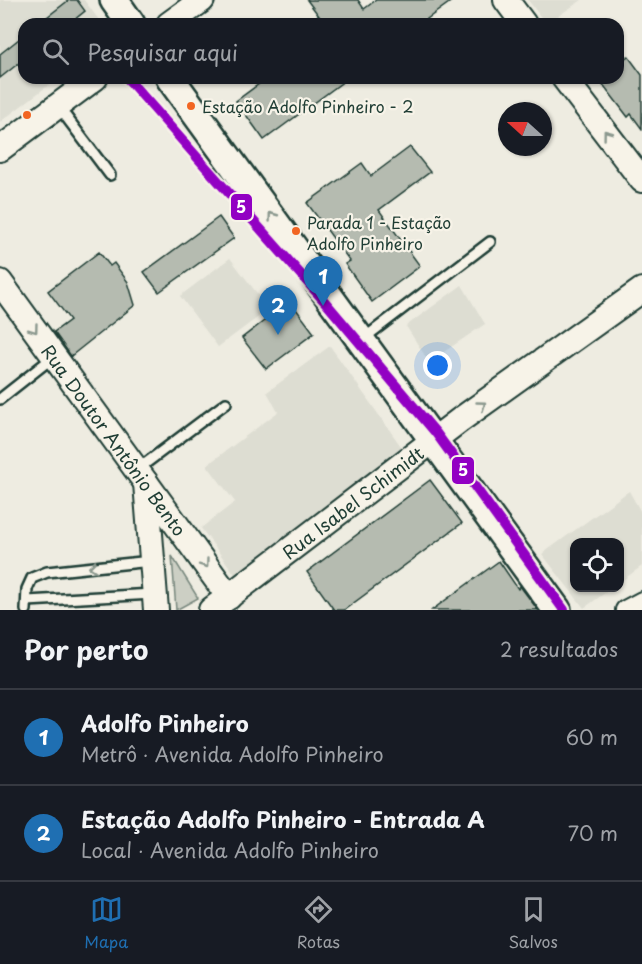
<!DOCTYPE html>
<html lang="pt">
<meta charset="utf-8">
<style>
body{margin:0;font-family:"Playpen Sans",sans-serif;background:#20242c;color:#f1f3f6}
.controls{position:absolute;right:18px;bottom:18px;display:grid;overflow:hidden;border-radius:12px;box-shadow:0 2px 4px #0004}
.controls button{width:54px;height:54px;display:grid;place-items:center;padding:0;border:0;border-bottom:2px solid #363941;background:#171b24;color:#f1f3f6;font:30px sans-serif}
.compass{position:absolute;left:498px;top:102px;width:54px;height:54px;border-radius:50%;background:#171b24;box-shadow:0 2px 4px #0004;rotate:291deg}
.you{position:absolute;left:438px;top:366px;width:21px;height:21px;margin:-15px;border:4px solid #fff;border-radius:50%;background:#1a73e8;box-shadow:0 0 0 9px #1a73e833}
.badge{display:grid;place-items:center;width:39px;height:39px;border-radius:50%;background:#1f6fb2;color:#fff;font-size:20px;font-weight:700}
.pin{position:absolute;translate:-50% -50px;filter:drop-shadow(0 2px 3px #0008)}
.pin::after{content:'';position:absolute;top:32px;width:21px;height:18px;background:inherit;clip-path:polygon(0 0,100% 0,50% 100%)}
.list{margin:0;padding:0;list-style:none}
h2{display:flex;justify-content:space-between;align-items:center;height:78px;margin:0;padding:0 24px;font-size:26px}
h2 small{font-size:20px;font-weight:400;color:#9ea1a6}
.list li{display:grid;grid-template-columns:39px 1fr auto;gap:18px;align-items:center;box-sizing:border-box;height:96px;padding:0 24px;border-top:2px solid #363941}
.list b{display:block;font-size:22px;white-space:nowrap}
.list p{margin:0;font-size:20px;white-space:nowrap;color:#9ea1a6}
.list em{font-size:20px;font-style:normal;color:#9ea1a6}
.icon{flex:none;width:33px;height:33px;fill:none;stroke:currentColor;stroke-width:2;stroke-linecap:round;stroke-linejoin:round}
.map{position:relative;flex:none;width:642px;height:610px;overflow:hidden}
.search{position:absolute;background:#171b24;box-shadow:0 2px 4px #0004;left:18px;right:18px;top:18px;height:66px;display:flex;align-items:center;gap:15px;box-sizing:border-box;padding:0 21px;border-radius:18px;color:#9ea1a6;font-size:22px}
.sheet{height:270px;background:#171b24}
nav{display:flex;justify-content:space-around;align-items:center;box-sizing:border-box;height:84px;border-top:2px solid #363941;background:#171b24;font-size:16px;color:#9ea1a6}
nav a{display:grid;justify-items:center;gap:3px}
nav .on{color:#1f6fb2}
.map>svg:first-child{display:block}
.built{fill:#ddddd2}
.green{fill:#cccfc4;stroke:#76867c;stroke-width:1.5}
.building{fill:#b5bbb0;stroke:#1f3d34;stroke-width:1.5}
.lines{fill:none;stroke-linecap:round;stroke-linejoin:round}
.lane-casing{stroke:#1f3d34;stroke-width:14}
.street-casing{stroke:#1f3d34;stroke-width:22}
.secondary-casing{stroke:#1f3d34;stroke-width:28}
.primary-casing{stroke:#1f3d34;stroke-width:32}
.lane{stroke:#f7f3e8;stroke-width:9}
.street{stroke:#f7f3e8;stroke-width:18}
.secondary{stroke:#f7f3e8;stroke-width:24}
.primary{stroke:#f7f3e8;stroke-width:27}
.metro-1-casing{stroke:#f7f3e8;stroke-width:15}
.metro-1{stroke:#9200c3;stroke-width:10}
.oneway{stroke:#8b988e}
.bus-dot{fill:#f26522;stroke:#f7f3e8;stroke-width:2}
.labels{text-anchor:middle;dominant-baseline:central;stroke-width:4.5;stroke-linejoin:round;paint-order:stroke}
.bus-label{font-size:16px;fill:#1f3d34;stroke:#f7f3e8;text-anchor:start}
.street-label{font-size:18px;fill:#1f3d34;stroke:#f7f3e8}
.line-badge{stroke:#f7f3e8;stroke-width:2}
.badge-label{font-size:16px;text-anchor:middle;font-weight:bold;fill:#fff}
</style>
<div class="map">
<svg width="642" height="610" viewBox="0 0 642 610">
<rect width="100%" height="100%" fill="#eeece1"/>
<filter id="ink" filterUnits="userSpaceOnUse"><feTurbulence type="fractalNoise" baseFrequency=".0167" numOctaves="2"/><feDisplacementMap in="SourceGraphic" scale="12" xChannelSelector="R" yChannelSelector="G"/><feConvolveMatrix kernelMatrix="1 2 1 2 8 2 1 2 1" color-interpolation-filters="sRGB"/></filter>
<g filter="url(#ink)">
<!-- built -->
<g class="built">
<polygon points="0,0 84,0 102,24 24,24 24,78 58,78 0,122"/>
<polygon points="528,0 582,0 546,24"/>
<polygon points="230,258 269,309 218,347 180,296"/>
<polygon points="462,285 485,324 429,362 406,326"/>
<polygon points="330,346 405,452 237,577 201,528 235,502 207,465 278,412 267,392"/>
<polygon points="629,491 642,514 642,566 620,582 620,542 574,542 574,588 612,588 584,608 542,554"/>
</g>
<!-- green -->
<polygon class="green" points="172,556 198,598 176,610"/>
<!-- building -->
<g class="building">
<polygon points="69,0 77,0 85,11 69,24 38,24"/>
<polygon points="307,0 358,0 364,9 376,0 453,0 420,24 325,24"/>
<polygon points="24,35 24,59 0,78 0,54"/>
<polygon points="628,56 642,75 642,129 631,114 628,117 598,78 618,78 618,64"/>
<polygon points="267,78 348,78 264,140 236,101"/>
<polygon points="410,147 430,172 379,210 420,266 372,302 345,264 350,261 307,203 362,163 371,176"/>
<polygon points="219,217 234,238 159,292 144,272"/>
<polygon points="99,252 110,266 114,263 128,282 135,305 71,356 54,332 70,320 48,291"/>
<polygon points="290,301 314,333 266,369 242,338"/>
<polygon points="430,480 462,523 344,610 334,610 307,572"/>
<polygon points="499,561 518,589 520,586 538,610 432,610"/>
</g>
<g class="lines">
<defs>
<g id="lane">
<polyline points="58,106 110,175"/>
<polyline points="363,339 490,242"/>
<polyline points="0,399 52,358"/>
<polyline points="138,469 226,403"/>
<polyline points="27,601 153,594"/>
<polyline points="26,610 27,589 32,578 47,572 151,561"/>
</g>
<polyline id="street" points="625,610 642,601"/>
<g id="secondary">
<polyline points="506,0 524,24"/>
<polyline points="169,24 202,0"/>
<polyline points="564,78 642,180"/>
<polyline points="0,149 95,78"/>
<path id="s1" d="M0 282 229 597"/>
<polyline points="146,483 156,610"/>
<path id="s2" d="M211 610 460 420 642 290"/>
</g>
<g id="primary">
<polyline points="114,0 131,24"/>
<polyline points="170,78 557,610"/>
</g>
</defs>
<!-- lane casing -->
<use href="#lane" class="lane-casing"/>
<!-- street casing -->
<use href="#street" class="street-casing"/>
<!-- secondary casing -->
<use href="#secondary" class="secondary-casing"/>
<!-- primary casing -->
<use href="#primary" class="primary-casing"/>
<!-- lane -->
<use href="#lane" class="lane"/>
<!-- street -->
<use href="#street" class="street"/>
<!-- secondary -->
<use href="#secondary" class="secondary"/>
<!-- primary -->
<use href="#primary" class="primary"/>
<defs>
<polyline id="metro-1" points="127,78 326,303 436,433 564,610"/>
</defs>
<!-- metro-1 casing -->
<use href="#metro-1" class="metro-1-casing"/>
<!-- metro-1 -->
<use href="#metro-1" class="metro-1"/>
</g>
<!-- one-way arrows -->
<defs><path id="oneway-chevron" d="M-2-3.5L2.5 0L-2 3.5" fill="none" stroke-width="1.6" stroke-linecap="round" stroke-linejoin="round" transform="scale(1.5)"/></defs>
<g class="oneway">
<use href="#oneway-chevron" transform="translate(607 134) rotate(-127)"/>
<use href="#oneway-chevron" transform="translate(272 216) rotate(-127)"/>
<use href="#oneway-chevron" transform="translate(34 329) rotate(54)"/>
<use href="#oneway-chevron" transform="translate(482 405) rotate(-36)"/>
<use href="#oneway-chevron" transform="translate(205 564) rotate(54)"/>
<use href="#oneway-chevron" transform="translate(93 567) rotate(174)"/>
</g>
</g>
<!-- markers -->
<g class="bus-dot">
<circle cx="191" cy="106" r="5"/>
<circle cx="27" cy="115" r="5"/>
<circle cx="296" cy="231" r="5"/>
</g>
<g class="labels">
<!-- bus labels -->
<g class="bus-label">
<text x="202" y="106">Estação Adolfo Pinheiro - 2</text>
<text x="307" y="222">Parada 1 - Estação<tspan x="307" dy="21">Adolfo Pinheiro</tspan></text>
</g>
<!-- street labels -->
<g class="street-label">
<text stroke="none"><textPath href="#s1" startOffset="195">Rua Doutor Antônio Bento</textPath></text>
<text stroke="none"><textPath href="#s2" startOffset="178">Rua Isabel Schimidt</textPath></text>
</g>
</g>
<g class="line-badge">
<rect x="230" y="193" width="23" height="28" rx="6" fill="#9200c3"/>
<rect x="451" y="456" width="24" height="29" rx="6" fill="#9200c3"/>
</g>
<g class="badge-label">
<text x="241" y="213">5</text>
<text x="463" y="476">5</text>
</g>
</svg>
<div class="controls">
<button><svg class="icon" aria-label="locate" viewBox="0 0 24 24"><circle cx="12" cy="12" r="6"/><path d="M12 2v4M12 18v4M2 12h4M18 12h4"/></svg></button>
</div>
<svg class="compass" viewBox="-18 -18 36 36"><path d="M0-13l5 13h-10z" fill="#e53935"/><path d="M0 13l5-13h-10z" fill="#9ea1a6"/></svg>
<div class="you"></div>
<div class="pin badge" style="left:323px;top:306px">1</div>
<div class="pin badge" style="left:278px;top:335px">2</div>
<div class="search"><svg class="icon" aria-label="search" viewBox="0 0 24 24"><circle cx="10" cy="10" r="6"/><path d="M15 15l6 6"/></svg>Pesquisar aqui</div>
</div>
<section class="sheet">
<h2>Por perto<small>2 resultados</small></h2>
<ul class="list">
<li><span class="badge">1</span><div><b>Adolfo Pinheiro</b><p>Metrô · Avenida Adolfo Pinheiro</p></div><em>60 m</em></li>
<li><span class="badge">2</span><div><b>Estação Adolfo Pinheiro - Entrada A</b><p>Local · Avenida Adolfo Pinheiro</p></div><em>70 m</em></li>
</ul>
</section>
<nav>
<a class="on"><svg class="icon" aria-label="map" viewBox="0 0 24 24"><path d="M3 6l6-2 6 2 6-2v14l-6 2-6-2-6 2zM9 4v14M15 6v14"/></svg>Mapa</a>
<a><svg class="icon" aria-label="directions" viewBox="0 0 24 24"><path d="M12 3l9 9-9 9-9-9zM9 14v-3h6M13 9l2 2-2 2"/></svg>Rotas</a>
<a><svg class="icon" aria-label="saved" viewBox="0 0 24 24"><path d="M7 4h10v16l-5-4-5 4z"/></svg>Salvos</a>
</nav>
